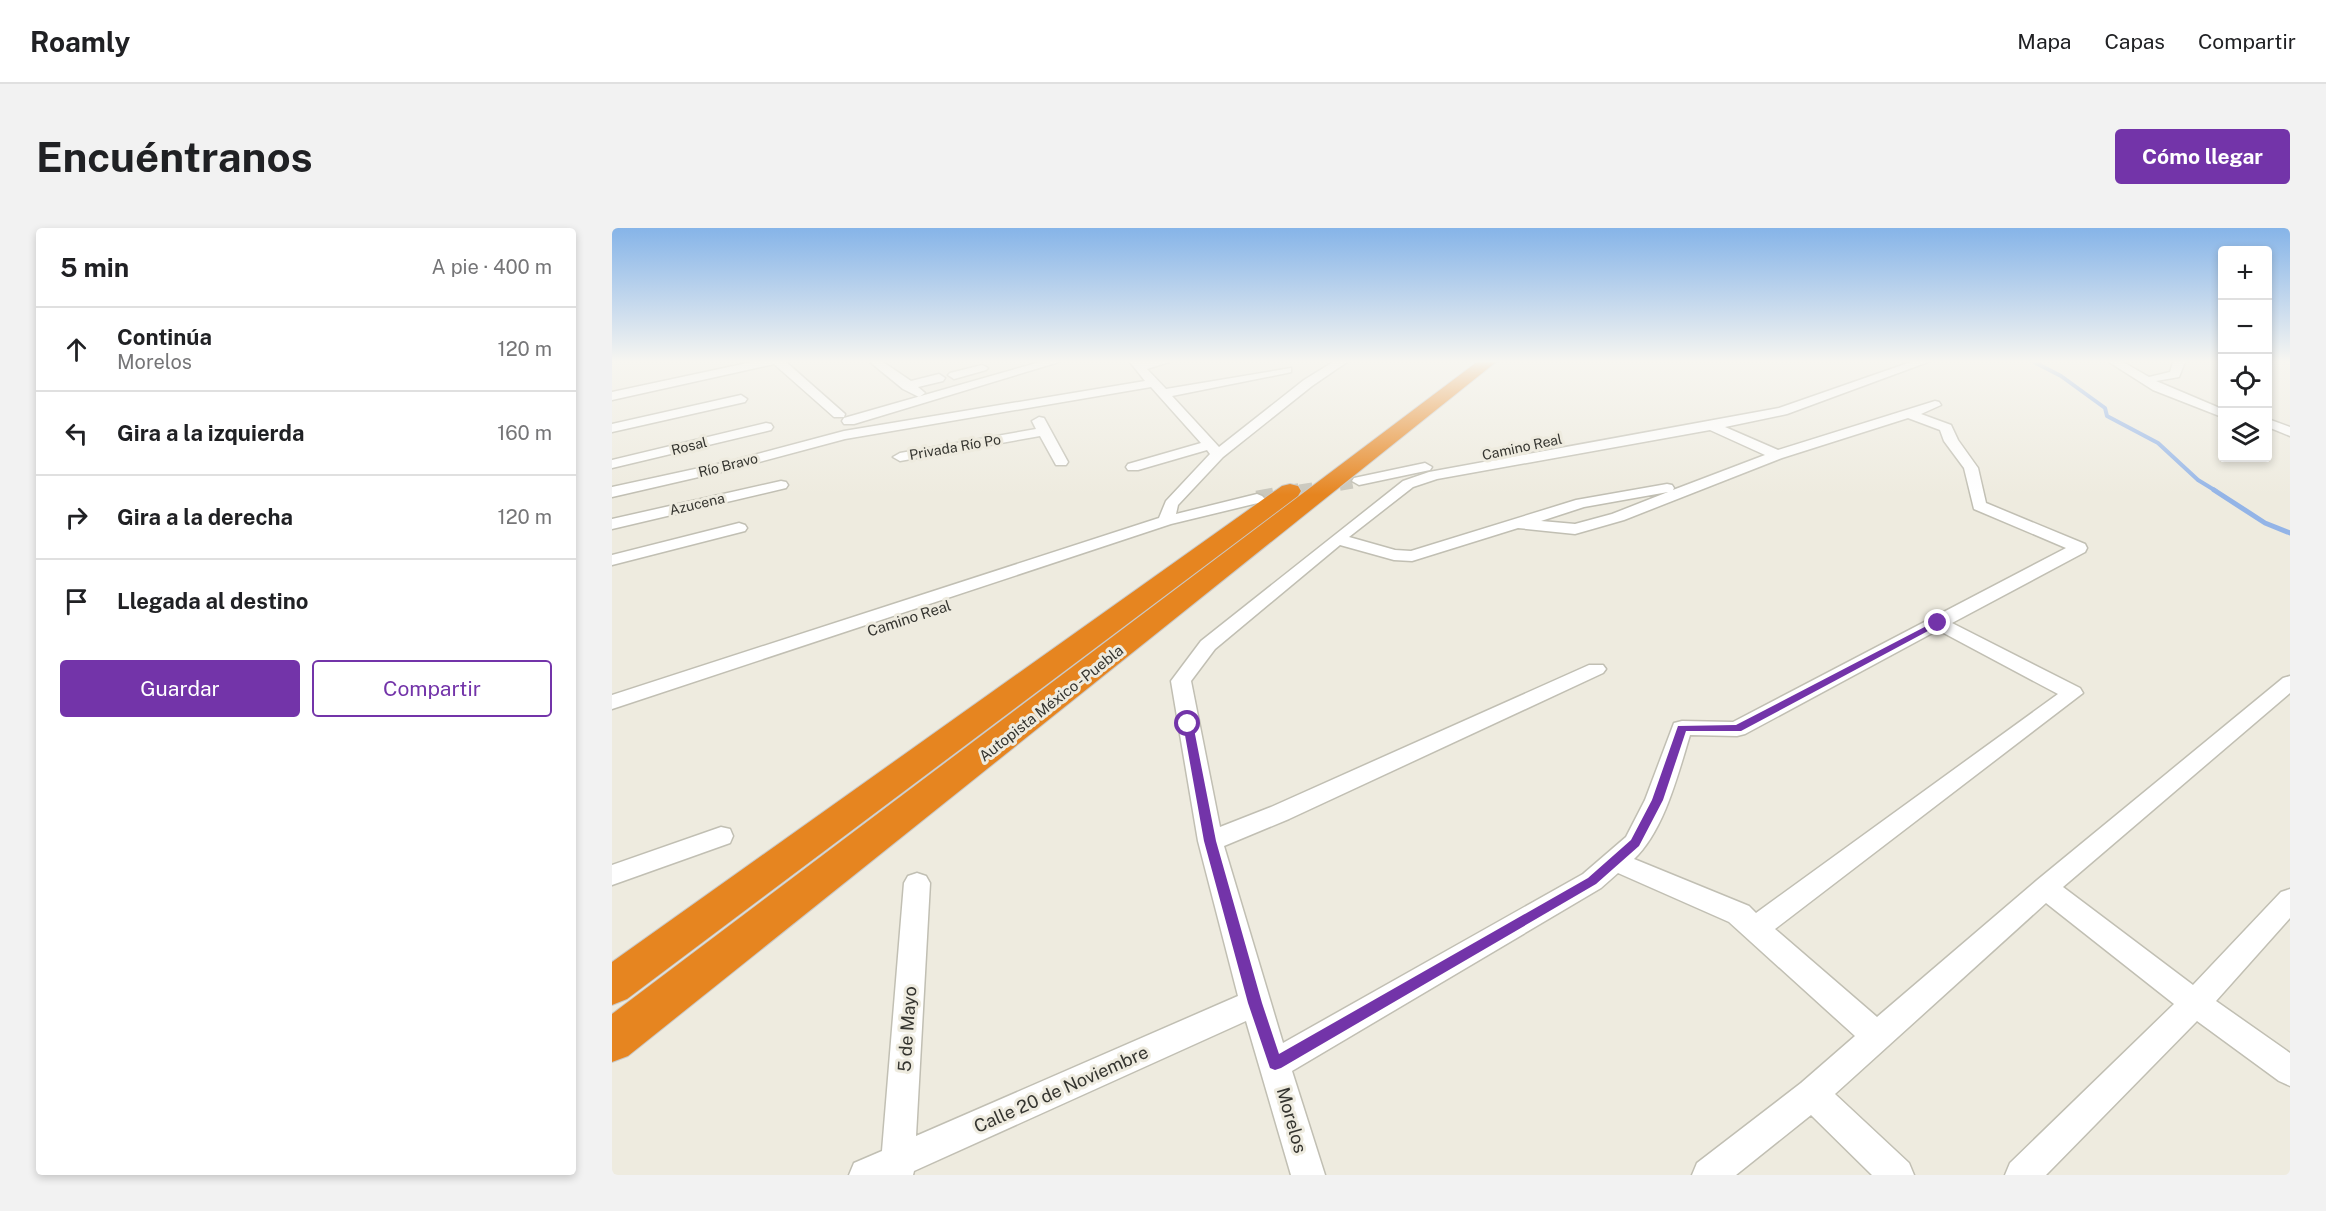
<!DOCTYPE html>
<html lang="es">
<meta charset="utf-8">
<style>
body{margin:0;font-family:"Public Sans",sans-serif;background:#f2f2f2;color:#202124}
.controls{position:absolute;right:18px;top:18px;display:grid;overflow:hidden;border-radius:6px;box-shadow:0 3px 9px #0003}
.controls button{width:54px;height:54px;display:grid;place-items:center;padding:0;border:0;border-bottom:2px solid #e0e0e0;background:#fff;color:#202124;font:30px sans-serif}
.stop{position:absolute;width:18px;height:18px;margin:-14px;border:4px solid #7334a9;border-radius:50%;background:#fff}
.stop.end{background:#7334a9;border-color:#fff;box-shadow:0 2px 6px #0008}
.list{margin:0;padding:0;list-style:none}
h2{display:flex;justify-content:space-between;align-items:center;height:78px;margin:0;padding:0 24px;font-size:26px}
h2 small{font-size:20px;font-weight:400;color:#757577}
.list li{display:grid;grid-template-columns:39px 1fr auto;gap:18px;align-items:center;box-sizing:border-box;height:84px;padding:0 24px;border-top:2px solid #e0e0e0}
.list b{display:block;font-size:22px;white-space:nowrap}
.list p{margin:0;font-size:20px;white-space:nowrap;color:#757577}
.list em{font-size:20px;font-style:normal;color:#757577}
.actions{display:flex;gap:12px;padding:18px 24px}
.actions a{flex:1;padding:14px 0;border:2px solid #7334a9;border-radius:6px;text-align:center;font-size:21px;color:#7334a9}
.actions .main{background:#7334a9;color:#fff}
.icon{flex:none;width:33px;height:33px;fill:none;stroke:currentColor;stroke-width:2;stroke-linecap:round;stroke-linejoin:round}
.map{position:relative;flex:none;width:1678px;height:947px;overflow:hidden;border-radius:6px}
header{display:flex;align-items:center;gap:36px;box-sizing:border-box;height:84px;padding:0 30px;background:#fff;border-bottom:2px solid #e0e0e0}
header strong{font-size:28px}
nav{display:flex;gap:33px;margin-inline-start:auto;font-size:21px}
.intro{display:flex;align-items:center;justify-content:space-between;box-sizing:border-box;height:144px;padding:0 36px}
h1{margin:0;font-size:42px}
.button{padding:15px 27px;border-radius:6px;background:#7334a9;color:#fff;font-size:21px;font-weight:700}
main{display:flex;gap:36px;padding:0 36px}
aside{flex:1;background:#fff;border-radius:6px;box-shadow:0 3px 9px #0003}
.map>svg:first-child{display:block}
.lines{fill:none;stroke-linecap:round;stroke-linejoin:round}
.stream-far1{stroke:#93b4e7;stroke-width:4}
.stream{stroke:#93b4e7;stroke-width:5}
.minor-tunnel-far1{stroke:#c9c7bc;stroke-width:13;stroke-dasharray:13 7;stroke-linecap:butt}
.minor-tunnel{stroke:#c9c7bc;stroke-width:17;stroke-dasharray:17 9;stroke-linecap:butt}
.minor-casing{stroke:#c1bfb3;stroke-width:3}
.highway-casing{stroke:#cacac9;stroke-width:2}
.minor{fill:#fff;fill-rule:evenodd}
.highway{fill:#e68520;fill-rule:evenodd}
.route{fill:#7334a9}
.labels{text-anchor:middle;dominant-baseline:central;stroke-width:6;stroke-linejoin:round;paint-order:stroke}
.far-street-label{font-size:14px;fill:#353530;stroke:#eeebdf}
.street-label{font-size:15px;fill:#353530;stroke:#eeebdf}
.near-street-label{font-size:18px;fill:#353530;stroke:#eeebdf}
</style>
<header>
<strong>Roamly</strong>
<nav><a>Mapa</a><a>Capas</a><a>Compartir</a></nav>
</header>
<div class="intro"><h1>Encuéntranos</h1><a class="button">Cómo llegar</a></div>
<main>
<aside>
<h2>5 min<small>A pie · 400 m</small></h2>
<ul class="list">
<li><svg class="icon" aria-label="ahead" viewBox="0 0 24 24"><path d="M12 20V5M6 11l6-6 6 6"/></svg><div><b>Continúa</b><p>Morelos</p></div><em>120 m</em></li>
<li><svg class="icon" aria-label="left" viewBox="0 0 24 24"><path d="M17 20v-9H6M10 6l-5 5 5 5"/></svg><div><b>Gira a la izquierda</b></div><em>160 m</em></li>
<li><svg class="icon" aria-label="right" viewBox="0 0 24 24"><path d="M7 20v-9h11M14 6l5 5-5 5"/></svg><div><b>Gira a la derecha</b></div><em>120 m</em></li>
<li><svg class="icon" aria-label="arrive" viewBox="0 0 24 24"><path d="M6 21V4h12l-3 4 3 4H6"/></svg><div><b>Llegada al destino</b></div></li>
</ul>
<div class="actions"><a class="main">Guardar</a><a>Compartir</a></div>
</aside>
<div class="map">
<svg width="1678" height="947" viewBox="0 0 1678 947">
<rect width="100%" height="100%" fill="#eeebdf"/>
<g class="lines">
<!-- stream-far1 -->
<polyline class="stream-far1" points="1422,134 1449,148 1493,180 1495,188 1546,215 1586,252 1604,263"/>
<!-- stream -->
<polyline class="stream" points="1602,262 1653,295 1678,305"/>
<!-- minor-tunnel-far1 -->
<polyline class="minor-tunnel-far1" points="688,263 747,253"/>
<!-- minor-tunnel -->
<polyline class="minor-tunnel" points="645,271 696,262"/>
<defs>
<g id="minor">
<polygon points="140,134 174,134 233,186 232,189 222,189 162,136 0,172 0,164"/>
<polygon points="258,134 271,134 299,153 327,146 333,150 331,153 306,159 313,165 307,169 291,161"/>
<polygon points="428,134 447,134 242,196 232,196 230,193 232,190"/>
<polygon points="518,134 557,134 535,141 554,161 679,140 679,144 675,145 560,168 607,219 692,152 721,134 735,134 700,158 611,229 566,277 564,286 645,266 650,268 653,271 650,274 559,296 0,481 0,467 547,290 554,273 598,226 595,222 526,242 516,242 514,239 516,236 589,215 539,159 233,211 117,242 0,269 0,259 115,234 232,203 533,153"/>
<path d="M1299 134H1316L1175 186 1113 199 1166 222 1323 173 1327 174 1329 177 1309 186 1339 197 1346 212 1366 240 1374 275 1473 316 1475 320 1473 324 1340 395 1468 460 1471 465 1163 701 1265 789 1424 653 1671 450 1678 448V465L1451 659 1581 757 1669 664 1678 661V690L1604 773 1678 825V858L1667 853 1585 793 1434 947H1393L1398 935 1562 776 1434 675 1223 866 1297 935 1302 947H1260L1199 887 1124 947H1080L1085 935 1189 855 1243 808 1117 694 1006 645 989 660 680 843 713 947H679L634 793 302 943 301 947H237L242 935 270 923 292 655 296 648 305 645 314 648 318 655 304 908 626 768 586 613 559 453 589 413 791 253 817 244 1167 180ZM1296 190 1328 202 1332 213 1352 240 1362 281 1454 320 1121 494 1070 493 1062 495 1033 572 1014 609 971 646 671 815 612 618 677 591 991 445 994 441 991 437H977L659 579 608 599 579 453 603 421 728 317 782 332 800 333 906 300 963 306 1012 292 1170 230ZM1098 202 1153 227 1061 262 1062 260 1060 257 1055 256 964 272 799 323 783 322 737 309 801 259 825 251ZM1056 264 1000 286 963 296 929 293 972 279ZM1326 402 1446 466 1144 685 1137 678 1022 631C1052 603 1066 546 1078 507L1125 508 1133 506Z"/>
<polygon points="1497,134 1511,134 1537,149 1558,144 1561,134 1573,134 1567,149 1544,153 1610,181 1610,189 1541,162"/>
<polygon points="370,137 376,140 374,142 342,151 336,147 338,145"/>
<polygon points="129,167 135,171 133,174 0,204 0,196"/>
<polygon points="427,189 432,190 456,234 454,237 444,237 428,208 288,233 281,229 288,225 424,201 420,193"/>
<polygon points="1656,191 1678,199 1678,208 1656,199"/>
<polygon points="154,195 159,196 161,199 159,202 0,240 0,232"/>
<polygon points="813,235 820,239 818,242 747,257 740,253 742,250"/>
<polygon points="169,253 174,254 176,257 174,260 0,301 0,291"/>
<polygon points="127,295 133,297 135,300 133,303 0,337 0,327"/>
<polygon points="109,599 118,601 121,608 118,615 0,657 0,637"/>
</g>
<g id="highway">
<polygon points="865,134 884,134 16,828 0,834 0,786"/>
<polygon points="678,256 686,258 689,263 686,268 15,771 0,777 0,734 670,258"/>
</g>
</defs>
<!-- minor casing -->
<use href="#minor" class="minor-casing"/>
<!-- highway casing -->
<use href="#highway" class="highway-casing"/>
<!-- minor -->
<use href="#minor" class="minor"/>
<!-- highway -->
<use href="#highway" class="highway"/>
</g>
<!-- sky -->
<linearGradient id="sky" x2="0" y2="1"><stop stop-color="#86b4e8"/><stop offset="0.5" stop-color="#f7f6f1"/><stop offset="1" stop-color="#f7f6f1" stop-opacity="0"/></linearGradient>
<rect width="1678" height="267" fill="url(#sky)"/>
<!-- route -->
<polygon class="route" points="1326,392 1329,393 1329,396 1129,503 1074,503 1051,572 1027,618 984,656 669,840 663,842 658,840 636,775 592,613 571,496 572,494 579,494 581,496 604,613 650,775 667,826 976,650 1019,612 1040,572 1066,498 1124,497"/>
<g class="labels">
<!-- far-street labels -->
<g class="far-street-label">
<text transform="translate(77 218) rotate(-14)">Rosal</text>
<text transform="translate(343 219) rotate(-10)">Privada Río Po</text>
<text transform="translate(910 219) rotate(-12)">Camino Real</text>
<text transform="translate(116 237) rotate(-14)">Río Bravo</text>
<text transform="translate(85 276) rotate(-13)">Azucena</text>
</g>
<!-- street labels -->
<g class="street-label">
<text transform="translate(297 390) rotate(-18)">Camino Real</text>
<text transform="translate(439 475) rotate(-38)">Autopista México - Puebla</text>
</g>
<!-- near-street labels -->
<g class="near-street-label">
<text transform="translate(295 801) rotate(-86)">5 de Mayo</text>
<text transform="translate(449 861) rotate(-24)">Calle 20 de Noviembre</text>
<text transform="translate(680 892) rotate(74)">Morelos</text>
</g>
</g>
</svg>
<div class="controls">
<button>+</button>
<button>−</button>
<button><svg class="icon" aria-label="locate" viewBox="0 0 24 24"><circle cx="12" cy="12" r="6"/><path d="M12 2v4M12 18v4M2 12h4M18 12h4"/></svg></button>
<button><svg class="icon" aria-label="layers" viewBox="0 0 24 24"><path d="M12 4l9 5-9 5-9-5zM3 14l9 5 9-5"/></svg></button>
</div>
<div class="stop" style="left:576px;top:496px"></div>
<div class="stop end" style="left:1326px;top:395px"></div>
</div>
</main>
